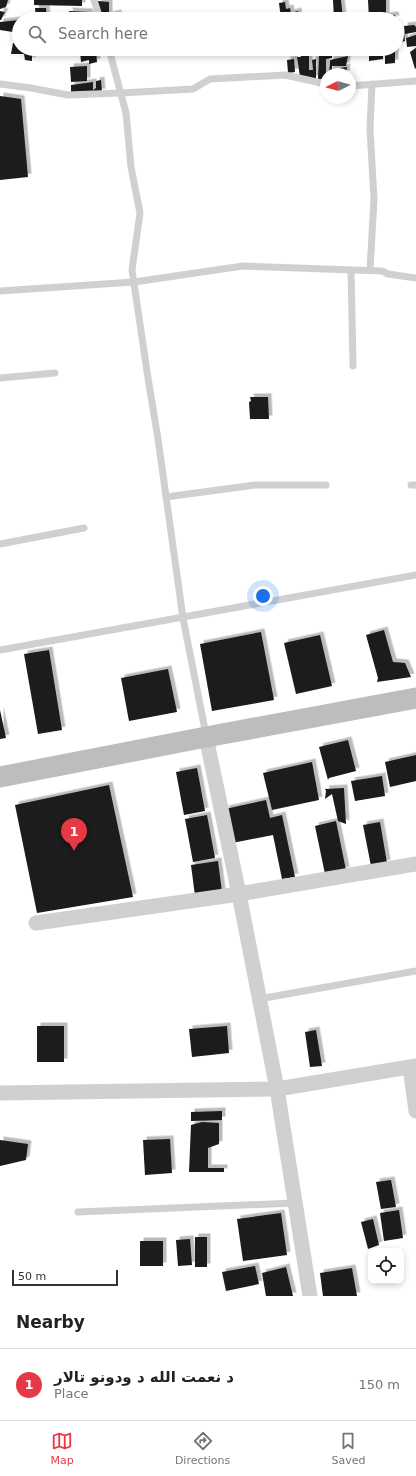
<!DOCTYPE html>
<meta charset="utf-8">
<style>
body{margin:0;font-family:"DejaVu Sans","Noto Sans Arabic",sans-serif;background:#f2f2f2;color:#222}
.controls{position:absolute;right:12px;bottom:12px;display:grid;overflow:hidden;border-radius:8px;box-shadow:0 2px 6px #0003}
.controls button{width:36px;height:36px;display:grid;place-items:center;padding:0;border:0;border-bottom:1px solid #e0e0e0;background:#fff;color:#222;font:20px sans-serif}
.compass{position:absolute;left:320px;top:68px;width:36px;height:36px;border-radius:50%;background:#fff;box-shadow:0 2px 6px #0003;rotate:264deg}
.scale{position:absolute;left:12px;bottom:10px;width:106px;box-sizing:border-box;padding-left:4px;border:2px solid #333;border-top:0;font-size:11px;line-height:14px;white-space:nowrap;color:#333;-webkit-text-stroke:3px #fff;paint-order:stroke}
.you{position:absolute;left:263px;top:596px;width:14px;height:14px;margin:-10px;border:3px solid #fff;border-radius:50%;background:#1a73e8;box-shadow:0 0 0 6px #1a73e833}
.badge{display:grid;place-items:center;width:26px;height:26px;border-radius:50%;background:#e63946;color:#fff;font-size:13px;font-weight:700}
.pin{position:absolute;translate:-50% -33px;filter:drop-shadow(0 1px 2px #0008)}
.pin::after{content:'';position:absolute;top:21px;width:14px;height:12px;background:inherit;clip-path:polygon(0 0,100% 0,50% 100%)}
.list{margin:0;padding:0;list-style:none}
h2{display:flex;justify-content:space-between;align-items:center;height:52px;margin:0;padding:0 16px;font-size:17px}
h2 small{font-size:13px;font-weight:400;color:#767676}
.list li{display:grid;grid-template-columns:26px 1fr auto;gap:12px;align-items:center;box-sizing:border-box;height:72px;padding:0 16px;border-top:1px solid #e0e0e0}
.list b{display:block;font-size:15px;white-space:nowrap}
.list p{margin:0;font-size:13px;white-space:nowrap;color:#767676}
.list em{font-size:13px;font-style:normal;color:#767676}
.icon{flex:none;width:22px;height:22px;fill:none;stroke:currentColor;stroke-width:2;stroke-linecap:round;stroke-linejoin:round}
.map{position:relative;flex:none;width:416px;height:1296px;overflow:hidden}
.search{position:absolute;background:#fff;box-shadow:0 2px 6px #0003;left:12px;right:12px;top:12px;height:44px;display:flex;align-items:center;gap:10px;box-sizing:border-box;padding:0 14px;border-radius:22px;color:#767676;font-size:15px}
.sheet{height:124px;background:#fff}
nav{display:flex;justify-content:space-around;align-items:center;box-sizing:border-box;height:56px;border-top:1px solid #e0e0e0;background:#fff;font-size:11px;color:#767676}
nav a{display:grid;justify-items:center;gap:2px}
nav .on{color:#e63946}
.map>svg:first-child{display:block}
.building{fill:#1a1a1a;filter:url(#shadow)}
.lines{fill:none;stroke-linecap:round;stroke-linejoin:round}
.service{stroke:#d0d0d0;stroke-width:7}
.minor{stroke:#d0d0d0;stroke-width:15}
.secondary{stroke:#bdbdbd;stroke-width:21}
</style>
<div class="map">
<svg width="416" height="1296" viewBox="0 0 416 1296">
<defs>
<filter id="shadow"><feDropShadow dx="3.5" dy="-3.5" stdDeviation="0" flood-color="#0004"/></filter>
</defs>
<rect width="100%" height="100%" fill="#fff"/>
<!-- building -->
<g class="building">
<polygon points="0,0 8,0 6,7 0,9"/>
<polygon points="34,0 82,0 82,6 34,5"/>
<polygon points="333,0 341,0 343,18 334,19"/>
<polygon points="368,0 386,0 386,16 395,15 396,19 369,19"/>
<polygon points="98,1 109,2 109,15 118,13 119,19 97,19"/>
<polygon points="285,2 286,9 290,8 291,13 298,11 299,19 281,19 279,3"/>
<polygon points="35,8 46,8 47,19 36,19"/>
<polygon points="0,11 5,12 1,20 0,20"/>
<polygon points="69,11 89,12 91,19 71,19"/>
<polygon points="19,20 19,33 0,30 0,22"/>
<polygon points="414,25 416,27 416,32 405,34 404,26"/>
<polygon points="404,34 405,41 401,42 400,46 397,47 397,35"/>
<polygon points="416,35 416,46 407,47 406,38"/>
<polygon points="13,43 19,44 19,49 32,49 32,61 25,60 24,54 11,54"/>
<polygon points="416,48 416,68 415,69 410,52"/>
<polygon points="46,49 64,49 63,54 47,54"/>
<polygon points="123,49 131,49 131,55 122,53"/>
<polygon points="297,49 304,49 305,53 298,55"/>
<polygon points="316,49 335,49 335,53 316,54"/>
<polygon points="338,49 350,49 350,54 338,56"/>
<polygon points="369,49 383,49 383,59 369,61"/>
<polygon points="385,49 395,49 395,63 385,64"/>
<polygon points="96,51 97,62 89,64 89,60 81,62 80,52"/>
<polygon points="309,54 309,70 313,70 312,60 316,59 316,79 300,77 297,57 301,57 301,55"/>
<polygon points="332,55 332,58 326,59 326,80 318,79 319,56"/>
<polygon points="348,56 346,66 332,66 332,69 347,67 346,74 329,74 330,60"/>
<polygon points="294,59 295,72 288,73 287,60"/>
<polygon points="87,66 87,81 71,82 70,67"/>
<polygon points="101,80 102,92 71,95 71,85 93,82 93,90 96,88 96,81"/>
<polygon points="0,96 21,99 28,177 0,180"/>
<polygon points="250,397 268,397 269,419 250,419 249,402 251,401"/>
<polygon points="384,630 393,662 405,663 411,677 377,682 378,678 366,635"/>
<polygon points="261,632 274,700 212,711 200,644"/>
<polygon points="320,635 332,686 296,694 284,643"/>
<polygon points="49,650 62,730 38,734 24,654"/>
<polygon points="168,669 177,712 129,721 121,678"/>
<polygon points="0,710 6,738 0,739"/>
<polygon points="348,740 356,771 329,778 328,780 319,747"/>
<polygon points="416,755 416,781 390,787 385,762"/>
<polygon points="312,762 319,800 272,810 263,773"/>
<polygon points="197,768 205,811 184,815 176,772"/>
<polygon points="382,776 385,796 355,801 351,781"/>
<polygon points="109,785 133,897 37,913 15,805"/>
<polygon points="344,788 346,824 338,821 332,794 325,799 326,791 325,789"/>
<polygon points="266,800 270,818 282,815 295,877 282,879 273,835 232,843 225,809"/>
<polygon points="207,815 215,858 193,862 185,819"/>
<polygon points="336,821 346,870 325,874 315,826"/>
<polygon points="380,822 387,863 371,866 363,825"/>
<polygon points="218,861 222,892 195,896 191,865"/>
<rect x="37" y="1026" width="27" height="36"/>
<polygon points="227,1026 229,1053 192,1057 189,1029"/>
<polygon points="316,1030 322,1066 310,1067 305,1032"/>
<polygon points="222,1111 222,1120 191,1121 191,1112"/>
<polygon points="202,1122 219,1123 219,1144 208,1148 208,1168 224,1168 224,1172 189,1172 191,1125"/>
<polygon points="170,1139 172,1173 145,1175 143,1140"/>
<polygon points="0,1140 28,1144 26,1160 0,1166"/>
<polygon points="391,1180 396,1207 381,1209 376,1182"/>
<polygon points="399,1210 403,1238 384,1241 380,1213"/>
<polygon points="281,1213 287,1255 243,1261 237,1219"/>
<polygon points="373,1219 379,1245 368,1249 361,1222"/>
<rect x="195" y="1237" width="12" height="30"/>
<polygon points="190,1239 192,1265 178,1266 176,1240"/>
<rect x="140" y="1241" width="23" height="25"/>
<polygon points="255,1266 259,1284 226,1291 222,1272"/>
<polygon points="286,1267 293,1296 266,1296 262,1273"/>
<polygon points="352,1268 357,1296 323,1296 320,1273"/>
</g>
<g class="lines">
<!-- service -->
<g class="service">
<polyline points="94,0 100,19"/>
<polyline points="109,49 126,113 131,167 140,213 132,270 148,378 158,439 183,618 206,735"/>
<polyline points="0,84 31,88 68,95 121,93 193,89 210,79 285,75 326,84"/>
<polyline points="350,86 416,81"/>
<polyline points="351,270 353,366"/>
<polyline points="370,270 374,199 370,129 372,84"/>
<polyline points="0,291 134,282 243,266 382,271 388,274 416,278"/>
<polyline points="0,378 55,373"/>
<polyline points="411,485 416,485"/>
<polyline points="166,497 255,485 326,485"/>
<polyline points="0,544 84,528"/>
<polyline points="0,650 416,575"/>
<polyline points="259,999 416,971"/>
<polyline points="78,1212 295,1203"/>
</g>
<!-- minor -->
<g class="minor">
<polyline points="206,737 239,894 277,1089 310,1296"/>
<polyline points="36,923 239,894 416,864"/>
<polyline points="410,1068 416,1111"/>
<polyline points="0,1093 277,1089 416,1066"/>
</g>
<!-- secondary -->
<polyline class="secondary" points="0,777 206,737 416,698"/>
</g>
</svg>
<div class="controls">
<button><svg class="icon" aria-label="locate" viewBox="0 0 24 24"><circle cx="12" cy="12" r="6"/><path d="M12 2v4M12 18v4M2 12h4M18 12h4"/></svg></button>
</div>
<svg class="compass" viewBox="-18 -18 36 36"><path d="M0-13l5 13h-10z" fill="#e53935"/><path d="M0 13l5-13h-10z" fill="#767676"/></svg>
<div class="scale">50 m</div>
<div class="you"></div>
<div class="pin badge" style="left:74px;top:851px">1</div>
<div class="search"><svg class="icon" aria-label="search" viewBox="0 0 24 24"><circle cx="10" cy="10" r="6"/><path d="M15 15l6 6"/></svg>Search here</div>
</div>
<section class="sheet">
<h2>Nearby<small></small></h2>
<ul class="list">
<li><span class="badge">1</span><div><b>د نعمت الله د ودونو تالار</b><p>Place</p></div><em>150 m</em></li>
</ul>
</section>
<nav>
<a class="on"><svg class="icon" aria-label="map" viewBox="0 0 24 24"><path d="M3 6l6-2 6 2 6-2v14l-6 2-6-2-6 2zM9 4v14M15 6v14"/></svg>Map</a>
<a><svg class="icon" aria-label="directions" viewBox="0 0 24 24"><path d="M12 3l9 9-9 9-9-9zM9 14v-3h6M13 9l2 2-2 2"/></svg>Directions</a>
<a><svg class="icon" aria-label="saved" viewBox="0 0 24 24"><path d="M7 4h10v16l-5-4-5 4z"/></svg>Saved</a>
</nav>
